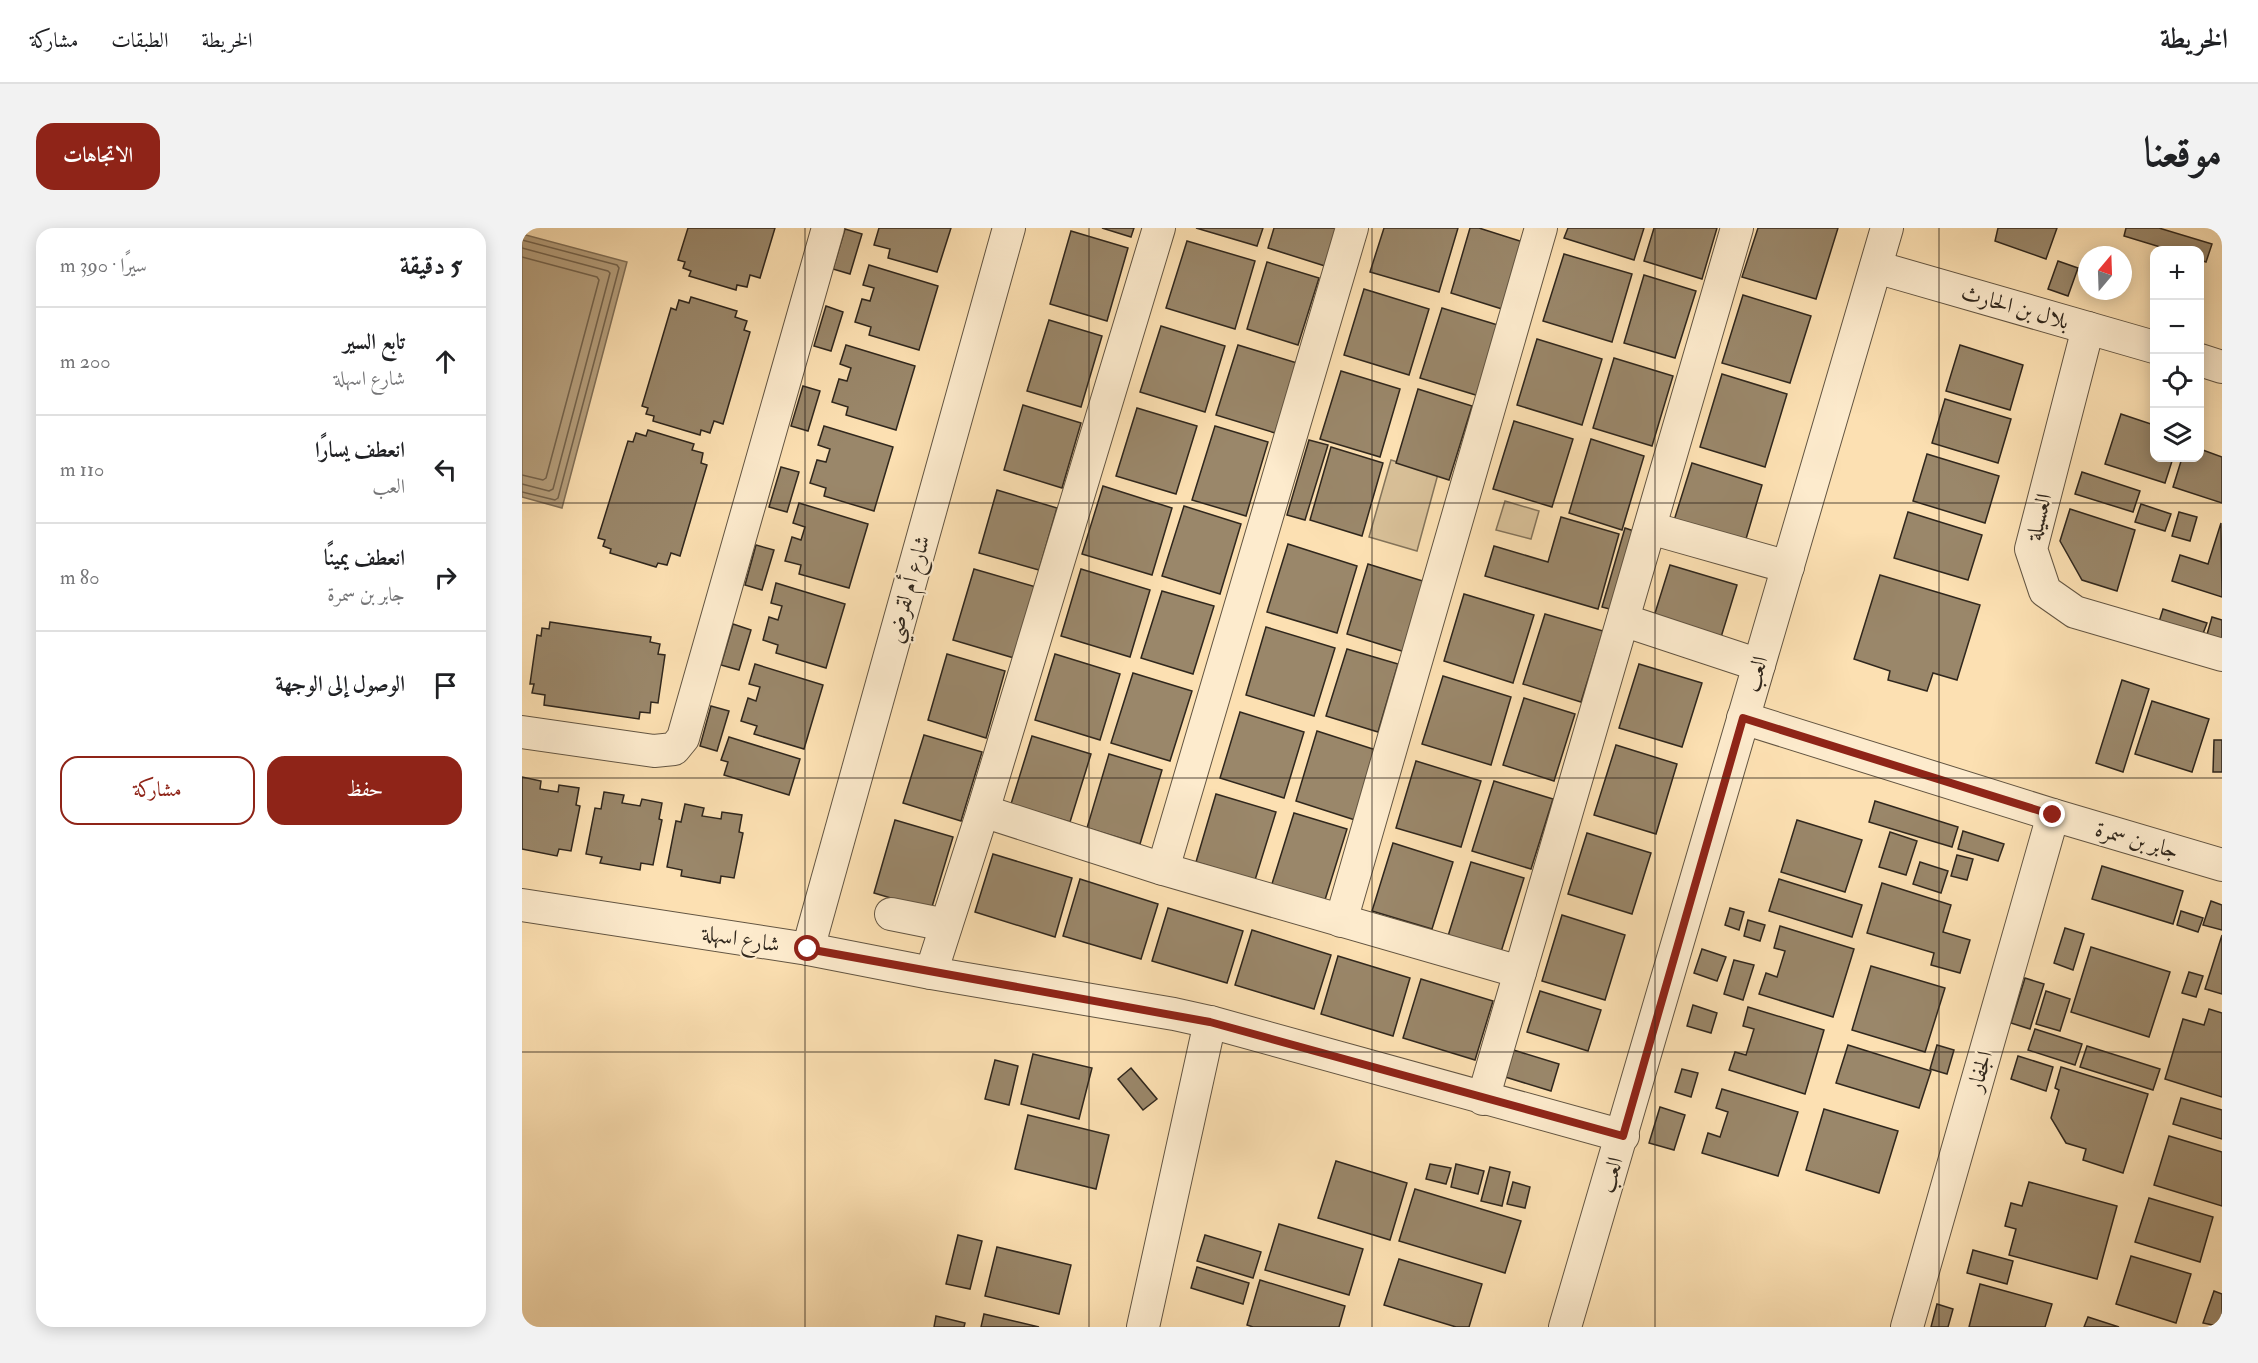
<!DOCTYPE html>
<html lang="ar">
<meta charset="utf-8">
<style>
body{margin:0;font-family:"IM FELL Double Pica",Amiri,serif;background:#f2f2f2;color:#202124;direction:rtl}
.controls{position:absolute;right:18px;top:18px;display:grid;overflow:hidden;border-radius:12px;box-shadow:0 3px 15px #0003}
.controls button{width:54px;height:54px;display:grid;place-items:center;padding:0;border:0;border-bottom:2px solid #e0e0e0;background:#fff;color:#202124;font:30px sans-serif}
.compass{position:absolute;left:1556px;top:18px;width:54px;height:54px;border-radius:50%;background:#fff;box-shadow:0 3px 15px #0003;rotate:19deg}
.stop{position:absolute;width:18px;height:18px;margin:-14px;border:4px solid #8f2418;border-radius:50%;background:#fff}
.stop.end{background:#8f2418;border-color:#fff;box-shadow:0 2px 6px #0008}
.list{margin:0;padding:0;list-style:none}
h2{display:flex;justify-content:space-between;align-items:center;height:78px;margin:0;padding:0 24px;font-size:26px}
h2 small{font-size:20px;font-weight:400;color:#757577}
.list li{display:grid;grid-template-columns:39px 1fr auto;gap:18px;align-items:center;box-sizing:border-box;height:108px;padding:0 24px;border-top:2px solid #e0e0e0}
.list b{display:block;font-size:22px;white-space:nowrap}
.list p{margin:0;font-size:20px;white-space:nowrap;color:#757577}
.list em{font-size:20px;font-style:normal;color:#757577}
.actions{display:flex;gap:12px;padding:18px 24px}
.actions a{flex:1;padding:14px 0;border:2px solid #8f2418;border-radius:18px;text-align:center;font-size:21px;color:#8f2418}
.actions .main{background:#8f2418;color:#fff}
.icon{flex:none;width:33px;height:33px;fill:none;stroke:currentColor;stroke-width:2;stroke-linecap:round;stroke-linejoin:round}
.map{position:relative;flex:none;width:1700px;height:1099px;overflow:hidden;direction:ltr;border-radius:18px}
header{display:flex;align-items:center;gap:36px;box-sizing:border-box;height:84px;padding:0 30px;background:#fff;border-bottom:2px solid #e0e0e0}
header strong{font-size:28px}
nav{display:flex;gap:33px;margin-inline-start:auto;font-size:21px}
.intro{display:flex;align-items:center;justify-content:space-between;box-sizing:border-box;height:144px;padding:0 36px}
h1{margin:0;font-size:42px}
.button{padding:15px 27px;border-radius:18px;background:#8f2418;color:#fff;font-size:21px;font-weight:700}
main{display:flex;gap:36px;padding:0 36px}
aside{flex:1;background:#fff;border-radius:18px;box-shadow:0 3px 15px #0003}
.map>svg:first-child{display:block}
.green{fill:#d9c199;stroke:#84745b;stroke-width:1.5}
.water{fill:#b7a17f;stroke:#817058;stroke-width:1.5}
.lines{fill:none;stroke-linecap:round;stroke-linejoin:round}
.shore{stroke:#74644e;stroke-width:1.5}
.building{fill:#9a876a;stroke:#30271d;stroke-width:1.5}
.minor-casing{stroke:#635542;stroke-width:34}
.minor{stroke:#fdebcd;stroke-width:32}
.route{stroke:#8f2418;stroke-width:8}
.grid{fill:none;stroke:#30271d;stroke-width:1.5;stroke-opacity:0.55}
.labels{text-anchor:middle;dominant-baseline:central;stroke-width:4.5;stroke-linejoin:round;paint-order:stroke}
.street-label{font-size:22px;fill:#30271d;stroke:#fdebcd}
</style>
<header>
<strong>الخريطة</strong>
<nav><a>الخريطة</a><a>الطبقات</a><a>مشاركة</a></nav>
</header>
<div class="intro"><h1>موقعنا</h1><a class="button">الاتجاهات</a></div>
<main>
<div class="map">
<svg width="1700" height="1099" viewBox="0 0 1700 1099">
<rect width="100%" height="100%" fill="#fce0b2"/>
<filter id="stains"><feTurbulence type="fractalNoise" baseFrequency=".00333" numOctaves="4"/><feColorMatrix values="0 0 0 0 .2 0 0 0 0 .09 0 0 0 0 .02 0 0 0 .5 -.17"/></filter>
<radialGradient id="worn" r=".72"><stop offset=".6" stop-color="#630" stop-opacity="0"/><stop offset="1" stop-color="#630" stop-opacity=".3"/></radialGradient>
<!-- green -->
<g class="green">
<polygon points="869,232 916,246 895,323 847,309"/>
<polygon points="983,273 1017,283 1009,311 974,302"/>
</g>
<!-- water -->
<polygon class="water" points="0,6 105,34 40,280 0,269"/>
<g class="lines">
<!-- shore -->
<g class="shore">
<polyline points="0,12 95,37 97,40 36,270 33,272 0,264"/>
<polyline points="0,20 86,43 88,45 31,261 27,263 0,256"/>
<polyline points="0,29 75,49 77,52 24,250 21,252 0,247"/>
</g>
</g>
<!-- building -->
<g class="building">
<polygon points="166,0 253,0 238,50 228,47 225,59 215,57 214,62 167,48 169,43 161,40 163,34 156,32"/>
<polygon points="357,0 429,0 415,44 366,30 368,21 352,17"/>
<polygon points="580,0 612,0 609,9"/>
<polygon points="674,0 741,0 735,18"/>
<polygon points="752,0 815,0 803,38 746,20"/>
<polygon points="862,0 936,0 917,64 848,44"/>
<polygon points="948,0 957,0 1001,14 980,81 929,65"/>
<polygon points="1046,0 1122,0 1112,32 1042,10"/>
<polygon points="1132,0 1195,0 1180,51 1122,33"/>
<polygon points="1236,0 1316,0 1294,71 1220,49"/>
<polygon points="1476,0 1535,0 1524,31 1473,13"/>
<polygon points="1604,0 1637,0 1690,16 1684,34 1678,32 1678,22 1648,22 1602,8"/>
<polygon points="323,1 340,6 328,46 311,41"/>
<polygon points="549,3 606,20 585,93 528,76"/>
<polygon points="665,13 733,33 713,101 644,80"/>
<polygon points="1042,26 1110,46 1090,114 1021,93"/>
<polygon points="1536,33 1556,40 1546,68 1526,61"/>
<polygon points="745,34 797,50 776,117 725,101"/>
<polygon points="347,37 416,58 397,122 347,107 349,99 333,94 340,71 348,73 352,60 341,57"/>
<polygon points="1122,47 1174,63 1153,130 1102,115"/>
<polygon points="842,61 907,81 887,147 822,127"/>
<polygon points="1221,67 1289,88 1268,155 1200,135"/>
<polygon points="169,69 215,83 213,89 225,93 222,102 228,104 201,196 192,193 188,205 179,202 178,207 131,193 132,188 124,186 126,180 120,178 149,80 154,82 157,72 167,75"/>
<polygon points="304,78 321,84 309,123 292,118"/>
<polygon points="920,80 979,98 957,168 898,150"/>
<polygon points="527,92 580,108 559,179 505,163"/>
<polygon points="639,98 703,118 683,184 618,164"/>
<polygon points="1015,111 1080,131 1060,197 995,177"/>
<polygon points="324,117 393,138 374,202 324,187 326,179 310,174 317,151 325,153 329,140 318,136"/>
<polygon points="716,117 775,135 753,205 694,187"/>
<polygon points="1438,117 1501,137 1488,182 1424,163"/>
<polygon points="1092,130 1151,148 1130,218 1071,200"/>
<polygon points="819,143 878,161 858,229 798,211"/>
<polygon points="1200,146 1265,166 1243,239 1178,219"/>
<polygon points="281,158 298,163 286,203 269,198"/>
<polygon points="896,161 950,178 927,252 874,235"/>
<polygon points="1423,171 1489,191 1476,235 1410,215"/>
<polygon points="501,177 559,195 540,260 482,242"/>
<polygon points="615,180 675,198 654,266 594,248"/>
<polygon points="1599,186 1632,197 1632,230 1651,230 1643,255 1583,236"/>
<polygon points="992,193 1051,211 1030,279 971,261"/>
<polygon points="302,198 371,219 352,283 302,268 304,260 288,255 295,232 304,234 308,221 296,217"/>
<polygon points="693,198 746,214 724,288 670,272"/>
<polygon points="126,202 172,216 170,222 181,225 179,235 185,237 158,328 149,325 145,337 136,335 134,339 88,325 89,321 81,318 83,312 76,310 106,213 111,214 114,205 124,208"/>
<polygon points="1069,211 1122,228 1100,302 1047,285"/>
<polygon points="787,212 806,217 783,292 765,287"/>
<polygon points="809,219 861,235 840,308 788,292"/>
<polygon points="1678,221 1700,229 1700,275 1651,259 1660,230 1678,230"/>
<polygon points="1405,226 1477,248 1463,295 1391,273"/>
<polygon points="1170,235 1240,257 1221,321 1150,299"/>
<polygon points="259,239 277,244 265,284 247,279"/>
<polygon points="1560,244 1618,263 1611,284 1553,266"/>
<polygon points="581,258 650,280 630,347 560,326"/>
<polygon points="475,262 535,280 517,342 457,325"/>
<polygon points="277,275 346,296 327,360 277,346 279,337 263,333 270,309 279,312 283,299 271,295"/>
<polygon points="1619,276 1649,286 1643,303 1613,294"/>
<polygon points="662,278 719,296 698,366 640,348"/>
<polygon points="1548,281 1613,302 1595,363 1560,352 1538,313"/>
<polygon points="1386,284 1460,307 1446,352 1372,330"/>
<polygon points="1657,284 1675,289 1668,313 1650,308"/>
<polygon points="1039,289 1097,306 1076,381 963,348 972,318 1026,334"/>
<polygon points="1699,295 1700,369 1650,353 1658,327 1686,336"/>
<polygon points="1103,300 1118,305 1095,383 1080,379"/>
<polygon points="766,316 835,338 815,405 745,384"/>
<polygon points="234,317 252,322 240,362 223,357"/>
<polygon points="846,336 904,354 883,424 825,406"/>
<polygon points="1148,337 1215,357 1196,419 1129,398"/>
<polygon points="452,341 514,359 492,430 431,412"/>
<polygon points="559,341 628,362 608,429 539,408"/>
<polygon points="1358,347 1458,377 1435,452 1411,445 1405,463 1366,452 1368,443 1332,431"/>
<polygon points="254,355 323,376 304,440 254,425 256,417 241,412 247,389 256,392 260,378 249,375"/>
<polygon points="640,363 692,378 671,446 619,430"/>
<polygon points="942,366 1012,387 991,455 922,433"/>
<polygon points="1641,381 1685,395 1679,411 1636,397"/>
<polygon points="1023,386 1081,403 1059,474 1001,456"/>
<polygon points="1690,389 1700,392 1700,416 1684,410"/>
<polygon points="28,394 129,409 128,414 138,416 136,426 143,427 136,475 129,474 128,485 118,484 117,491 22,477 23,467 10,465 12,456 8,456 15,407 19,408 20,400 27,401"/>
<polygon points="211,396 229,402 217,442 199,437"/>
<polygon points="744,399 813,420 792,488 724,467"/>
<polygon points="825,421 876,436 856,504 804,488"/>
<polygon points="425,426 483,443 464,510 406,492"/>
<polygon points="533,426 598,446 578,512 513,492"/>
<polygon points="233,436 301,457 282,521 232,506 235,498 219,493 226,470 234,473 238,459 227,456"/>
<polygon points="1117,436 1180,455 1160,519 1097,500"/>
<polygon points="611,445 670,463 648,533 589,515"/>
<polygon points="921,448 989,469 969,537 900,516"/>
<polygon points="1600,452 1627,461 1601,544 1574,535"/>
<polygon points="1002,470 1053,486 1032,553 981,537"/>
<polygon points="1630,473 1687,491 1670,544 1613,526"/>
<polygon points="189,478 207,483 195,523 178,518"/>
<polygon points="718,484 782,504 762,570 698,550"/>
<polygon points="795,503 854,522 833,592 774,573"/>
<polygon points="402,507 460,524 439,593 381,575"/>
<polygon points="510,508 569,526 548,594 489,576"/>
<polygon points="207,509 278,531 267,567 202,547 206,534 199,532"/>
<polygon points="1692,512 1700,512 1700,544 1691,544"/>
<polygon points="1094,517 1155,536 1134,606 1072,587"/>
<polygon points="587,526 640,542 618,616 565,600"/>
<polygon points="894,533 959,553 939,619 874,600"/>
<polygon points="0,549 19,553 18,561 36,564 37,557 57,560 54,577 58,578 49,623 37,621 35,628 0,621"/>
<polygon points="972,553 1031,571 1009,641 950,623"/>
<polygon points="82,564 102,567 100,575 118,578 120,571 140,575 137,591 140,592 131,637 119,635 118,642 78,635 80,629 64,626 73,580 79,581"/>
<polygon points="694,566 754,584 733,652 674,634"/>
<polygon points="1353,573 1436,599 1430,619 1347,594"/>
<polygon points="163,576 182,580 180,588 199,591 200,584 220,587 217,604 221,605 212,650 199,648 198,655 159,648 160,642 145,639 154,593 159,594"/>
<polygon points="772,585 825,601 802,675 749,659"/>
<polygon points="373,592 431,609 409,682 352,665"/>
<polygon points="1275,592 1340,612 1323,664 1259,644"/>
<polygon points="1441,603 1482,616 1476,633 1436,621"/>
<polygon points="1368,604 1395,613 1384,647 1357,639"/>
<polygon points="1065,605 1129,625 1110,686 1046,666"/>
<polygon points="871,615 931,634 910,701 850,683"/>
<polygon points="471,626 550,650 533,709 453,684"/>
<polygon points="1435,627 1451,631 1445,652 1429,648"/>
<polygon points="949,634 1002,650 979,724 926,708"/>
<polygon points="1398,634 1426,643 1419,665 1391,656"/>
<polygon points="1580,638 1661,663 1651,696 1570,671"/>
<polygon points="558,651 636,676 619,731 541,708"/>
<polygon points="1257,651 1340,677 1330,709 1247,683"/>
<polygon points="1360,655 1429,677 1421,704 1448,712 1438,745 1409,737 1412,725 1345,705"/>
<polygon points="1689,673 1700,677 1700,702 1681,697"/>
<polygon points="646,680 721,703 705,755 630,733"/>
<polygon points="1208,680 1222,684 1217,702 1203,697"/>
<polygon points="1659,683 1681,690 1676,704 1655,697"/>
<polygon points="1040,687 1103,707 1083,772 1020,753"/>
<polygon points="1226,692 1243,697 1238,713 1222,708"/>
<polygon points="1258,698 1332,721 1311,789 1237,766 1244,745 1255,749 1263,723 1252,720"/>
<polygon points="1543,700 1562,706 1551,742 1532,735"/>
<polygon points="730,702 809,727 792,781 713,757"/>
<polygon points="1700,707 1700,766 1683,761"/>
<polygon points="1569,719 1648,744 1627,809 1549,784"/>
<polygon points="1180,721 1204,729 1195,753 1172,745"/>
<polygon points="816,728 888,750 871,808 799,786"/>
<polygon points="1212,732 1232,737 1221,772 1202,766"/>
<polygon points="1349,738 1423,760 1403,824 1330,802"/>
<polygon points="1667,744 1681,748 1674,769 1660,765"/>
<polygon points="1503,750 1522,756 1508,801 1489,795"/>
<polygon points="899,751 971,773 953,832 881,810"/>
<polygon points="1018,763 1079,782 1066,823 1005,804"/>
<polygon points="1524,763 1548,771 1538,803 1514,796"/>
<polygon points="1171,777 1195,785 1189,805 1165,798"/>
<polygon points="1226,779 1302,802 1283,866 1207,842 1213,824 1224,827 1232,801 1221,798"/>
<polygon points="1687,781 1700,785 1700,869 1643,851 1661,791 1682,797"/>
<polygon points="1513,801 1560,816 1553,837 1506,822"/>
<polygon points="1326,817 1409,843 1397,880 1314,855"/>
<polygon points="1415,817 1432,822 1425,846 1408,841"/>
<polygon points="1565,818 1638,841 1631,862 1558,839"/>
<polygon points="988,821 1037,836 1029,863 980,848"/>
<polygon points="511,826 570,840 557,891 499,876"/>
<polygon points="1496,828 1531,839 1524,863 1489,851"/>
<polygon points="473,832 496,838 487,877 463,871"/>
<polygon points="1539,839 1626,866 1601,945 1561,932 1564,921 1544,915 1529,890 1537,862 1533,860"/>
<polygon points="609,840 635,871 621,882 596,851"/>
<polygon points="1160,841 1176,845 1169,869 1153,864"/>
<polygon points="1200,861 1276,884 1256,948 1180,925 1186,905 1198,909 1206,884 1194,880"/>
<polygon points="1659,870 1700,882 1700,911 1651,896"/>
<polygon points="1138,879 1163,887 1152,922 1127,915"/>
<polygon points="1302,881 1376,903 1357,965 1284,942"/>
<polygon points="506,887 587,907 574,961 493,941"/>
<polygon points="1647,908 1700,924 1700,978 1632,957"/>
<polygon points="814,933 885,955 868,1012 796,990"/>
<polygon points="908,936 929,940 924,956 904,951"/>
<polygon points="934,936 962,943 956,966 929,959"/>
<polygon points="968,939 988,944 980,978 959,973"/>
<polygon points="991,954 1008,959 1003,980 985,976"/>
<polygon points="1507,954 1595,978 1575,1051 1487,1027 1494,1001 1483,998 1489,975 1500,978"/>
<polygon points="893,961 999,993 983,1045 877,1013"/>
<polygon points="1627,970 1691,989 1678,1034 1613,1014"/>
<polygon points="757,996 841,1021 827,1067 743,1042"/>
<polygon points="436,1007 460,1013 448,1061 424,1056"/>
<polygon points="683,1007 739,1024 731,1050 675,1033"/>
<polygon points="475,1019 549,1037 537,1086 463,1068"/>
<polygon points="1451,1022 1491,1033 1485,1056 1445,1045"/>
<polygon points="1609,1028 1669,1046 1654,1095 1594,1076"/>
<polygon points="877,1031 960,1056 947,1099 934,1099 862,1077"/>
<polygon points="675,1039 727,1055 721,1076 669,1060"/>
<polygon points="738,1052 823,1078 817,1099 731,1099 725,1097"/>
<polygon points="1458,1056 1530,1076 1523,1099 1447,1099"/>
<polygon points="1692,1063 1700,1066 1700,1099 1681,1095"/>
<polygon points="1415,1076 1431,1081 1426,1099 1409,1099"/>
<polygon points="462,1086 517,1099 459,1099"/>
<polygon points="414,1088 443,1095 442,1099 412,1099"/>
<polygon points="1566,1089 1597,1099 1562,1099"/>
</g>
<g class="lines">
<defs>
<g id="minor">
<polyline points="1354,39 1632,119"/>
<polyline points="1566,100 1509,321 1523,363 1553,384 1700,427"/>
<polyline points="1678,132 1700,139"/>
<polyline points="1128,300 1266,339"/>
<polyline points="1101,392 1237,437"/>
<polyline points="1221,490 1531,587 1700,637"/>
<polyline points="0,504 132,523 152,521 161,510 306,0"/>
<polyline points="461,583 641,641 998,744"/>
<polyline points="641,641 830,0"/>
<polyline points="0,677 286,721 409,745 652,786 688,794 1101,908"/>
<polyline points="369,686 424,697"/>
<polyline points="819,693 1019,0"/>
<polyline points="286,721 487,0"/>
<polyline points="409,745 461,583 637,0"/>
<polyline points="961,871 1215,0"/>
<polyline points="621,1099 688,794"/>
<polyline points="1043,1099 1365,0"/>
<polyline points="1385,1099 1531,587"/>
</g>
</defs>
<!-- minor casing -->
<use href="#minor" class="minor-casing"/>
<!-- minor -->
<use href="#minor" class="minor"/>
</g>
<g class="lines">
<!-- route -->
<polyline class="route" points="286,721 688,794 1101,908 1221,490 1531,587"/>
</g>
<!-- grid -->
<path class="grid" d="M283 0V1099M567 0V1099M850 0V1099M1133 0V1099M1417 0V1099M0 275H1700M0 550H1700M0 824H1700"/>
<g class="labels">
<!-- street labels -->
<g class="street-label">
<text transform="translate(1493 79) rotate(16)">بلال بن الحارث</text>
<text transform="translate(1517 289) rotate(-76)">العسيلة</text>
<text transform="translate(386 361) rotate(-74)">شارع أم لقرضي</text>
<text transform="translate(1234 446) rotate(-74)">العب</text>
<text transform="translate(1615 612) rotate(16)">جابر بن سمرة</text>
<text transform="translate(219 711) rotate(9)">شارع اسهلة</text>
<text transform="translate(1458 843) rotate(-74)">الجفار</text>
<text transform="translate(1089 947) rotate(-73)">العب</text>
</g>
</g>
<rect width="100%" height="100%" filter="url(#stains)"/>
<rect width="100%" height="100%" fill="url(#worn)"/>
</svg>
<div class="controls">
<button>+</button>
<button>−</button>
<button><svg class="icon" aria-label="locate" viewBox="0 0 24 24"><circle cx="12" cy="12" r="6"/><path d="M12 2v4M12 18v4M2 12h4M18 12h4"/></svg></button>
<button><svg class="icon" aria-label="layers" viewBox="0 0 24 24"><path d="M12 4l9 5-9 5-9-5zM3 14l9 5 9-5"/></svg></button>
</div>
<svg class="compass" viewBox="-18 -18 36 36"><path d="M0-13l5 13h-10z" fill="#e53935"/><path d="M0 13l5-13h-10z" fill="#757577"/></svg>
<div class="stop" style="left:286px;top:721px"></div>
<div class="stop end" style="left:1531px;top:587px"></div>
</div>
<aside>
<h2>5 دقيقة<small>سيرًا · 390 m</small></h2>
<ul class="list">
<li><svg class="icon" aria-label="ahead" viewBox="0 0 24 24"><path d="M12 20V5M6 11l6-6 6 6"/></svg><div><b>تابع السير</b><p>شارع اسهلة</p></div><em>200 m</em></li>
<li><svg class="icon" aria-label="left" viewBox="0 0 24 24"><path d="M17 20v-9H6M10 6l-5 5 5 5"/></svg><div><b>انعطف يسارًا</b><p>العب</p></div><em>110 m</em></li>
<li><svg class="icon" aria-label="right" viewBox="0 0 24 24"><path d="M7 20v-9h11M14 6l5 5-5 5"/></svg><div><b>انعطف يمينًا</b><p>جابر بن سمرة</p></div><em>80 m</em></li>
<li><svg class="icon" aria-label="arrive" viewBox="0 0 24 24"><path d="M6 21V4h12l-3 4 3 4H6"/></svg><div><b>الوصول إلى الوجهة</b></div></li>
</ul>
<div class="actions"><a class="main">حفظ</a><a>مشاركة</a></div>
</aside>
</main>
